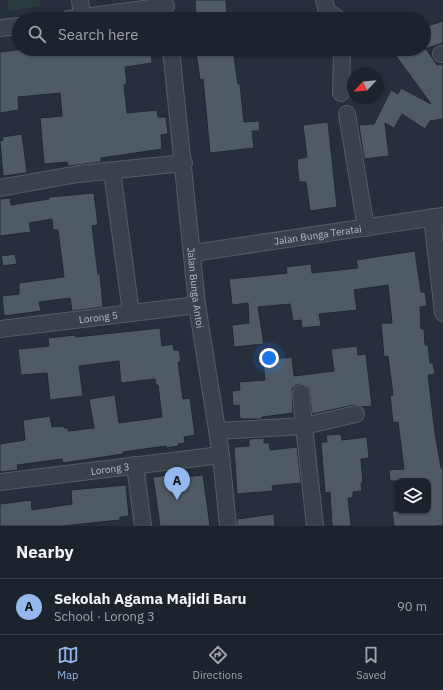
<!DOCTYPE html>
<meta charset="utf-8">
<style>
body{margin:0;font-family:"IBM Plex Sans",sans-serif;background:#252b34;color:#f1f3f6}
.controls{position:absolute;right:12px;bottom:12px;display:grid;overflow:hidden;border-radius:8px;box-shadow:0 1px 3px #0004}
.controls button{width:36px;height:36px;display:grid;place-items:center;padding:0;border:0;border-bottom:1px solid #3a4048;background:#1c232c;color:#f1f3f6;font:20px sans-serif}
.compass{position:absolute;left:347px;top:68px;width:36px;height:36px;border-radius:50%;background:#1c232c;box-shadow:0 1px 3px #0004;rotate:244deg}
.you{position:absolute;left:269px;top:358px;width:14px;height:14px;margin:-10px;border:3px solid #fff;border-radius:50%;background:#1a73e8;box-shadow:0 0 0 6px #1a73e833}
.badge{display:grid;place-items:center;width:26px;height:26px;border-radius:50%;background:#94b8ed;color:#111;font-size:13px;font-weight:700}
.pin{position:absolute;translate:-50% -33px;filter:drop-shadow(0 1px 2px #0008)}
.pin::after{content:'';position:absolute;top:21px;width:14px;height:12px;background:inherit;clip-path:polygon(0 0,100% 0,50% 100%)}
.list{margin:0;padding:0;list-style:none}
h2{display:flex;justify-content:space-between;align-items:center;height:52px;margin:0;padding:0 16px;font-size:17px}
h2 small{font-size:13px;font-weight:400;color:#a0a4a9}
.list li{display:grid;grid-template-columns:26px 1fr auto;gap:12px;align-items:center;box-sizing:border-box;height:56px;padding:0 16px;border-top:1px solid #3a4048}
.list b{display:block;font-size:15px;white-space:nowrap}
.list p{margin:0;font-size:13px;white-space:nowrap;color:#a0a4a9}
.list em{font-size:13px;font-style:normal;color:#a0a4a9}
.icon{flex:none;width:22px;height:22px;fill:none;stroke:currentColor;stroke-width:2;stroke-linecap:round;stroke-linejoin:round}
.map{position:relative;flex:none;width:443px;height:526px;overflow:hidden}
.search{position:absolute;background:#1c232c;box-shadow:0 1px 3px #0004;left:12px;right:12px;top:12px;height:44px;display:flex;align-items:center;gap:10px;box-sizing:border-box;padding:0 14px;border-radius:22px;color:#a0a4a9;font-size:15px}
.sheet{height:108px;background:#1c232c}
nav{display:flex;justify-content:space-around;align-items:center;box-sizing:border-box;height:56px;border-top:1px solid #3a4048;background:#1c232c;font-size:11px;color:#a0a4a9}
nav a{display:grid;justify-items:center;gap:2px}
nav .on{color:#94b8ed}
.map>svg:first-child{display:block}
.green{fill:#293c3d}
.building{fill:#505a65;stroke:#212832}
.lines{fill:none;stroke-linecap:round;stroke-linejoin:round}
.minor-casing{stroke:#555c66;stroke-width:18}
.minor{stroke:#3a414b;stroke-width:16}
.labels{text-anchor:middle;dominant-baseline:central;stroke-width:4;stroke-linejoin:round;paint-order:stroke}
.street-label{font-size:10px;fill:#b6bcc6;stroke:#1f2630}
</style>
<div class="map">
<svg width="443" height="526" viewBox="0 0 443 526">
<rect width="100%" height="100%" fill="#262f3b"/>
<!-- green -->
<polygon class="green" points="8,0 40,0 40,6 9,11"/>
<!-- building -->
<g class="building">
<polygon points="195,0 226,0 227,19 196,19"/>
<polygon points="443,21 443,43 424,49 424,27"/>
<polygon points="24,49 151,49 152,63 125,67 127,84 124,85 127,113 157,110 158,117 166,117 168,134 161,135 162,149 101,158 101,162 68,166 67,162 44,164 40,118 62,116 60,93 18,97 19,110 0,113 0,52"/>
<polygon points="220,49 233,49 238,84 240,84 244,122 259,121 260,131 252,131 254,148 210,153 203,79 200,80 196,52"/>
<polygon points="406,49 426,49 437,65 443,64 443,121 442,119 430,121 425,129 402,114 394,128 385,123 389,156 364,159 359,125 374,124 391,90 398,94 401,88 431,104 396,56"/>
<polygon points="328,122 337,207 310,211 306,182 299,182 297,159 307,157 303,125"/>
<polygon points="22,134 27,173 3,176 0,141 3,140 2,137"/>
<polygon points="94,193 98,225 92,226 98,274 100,274 103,307 72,311 70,298 39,302 41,311 4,316 2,296 19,294 19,283 64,277 58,230 53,230 52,219 29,223 31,232 0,236 0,199 10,198 11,205 49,199 49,197"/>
<polygon points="415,251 421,292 425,292 427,306 420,307 421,329 424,329 425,345 428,345 430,363 433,363 435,374 428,375 435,433 441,468 443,468 443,525 437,526 394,526 392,511 428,511 428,481 390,481 389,470 404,469 398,422 393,423 390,395 393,395 388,356 384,357 381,323 392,323 388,285 354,290 357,310 319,314 321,326 302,328 301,320 293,321 290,304 258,307 264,344 234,347 232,325 249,323 248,303 232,305 229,279 287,273 286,267 311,264 312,273 358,268 356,260"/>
<polygon points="15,254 17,264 3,266 1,256"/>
<polygon points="160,328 162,346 173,344 174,350 179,350 181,362 178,362 183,399 190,398 195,435 184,437 185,443 178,444 179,446 166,448 166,446 123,452 123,454 63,463 62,459 17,465 18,470 0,472 0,444 25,440 23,420 50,416 52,427 64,426 64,428 68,428 68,431 94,428 89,399 115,395 119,423 162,417 158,385 156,385 155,379 121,383 119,361 79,366 83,396 50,400 47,373 21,375 18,349 49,346 48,338 75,335 76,337"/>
<polygon points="357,346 358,355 366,354 372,406 363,407 354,405 312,414 309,388 301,384 296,385 292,389 293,413 262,417 262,419 240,419 239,405 233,406 232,391 240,390 239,382 265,380 263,360 292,357 294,376 334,371 331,349"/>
<polygon points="341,434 342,440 367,437 369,458 361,459 363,483 361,483 362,491 353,492 353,498 348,498 351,526 332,526 330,492 325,493 321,442 327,442 326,435"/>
<polygon points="264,438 264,443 269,443 270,450 297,447 301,483 272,486 273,491 237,494 234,447 249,446 249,439"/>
<polygon points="176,474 176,478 203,475 210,526 160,526 153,477"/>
<polygon points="126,485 129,516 120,517 120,520 62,526 0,526 0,504 31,500 32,510 72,504 71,490"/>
<polygon points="274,514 275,526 237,526 237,519"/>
</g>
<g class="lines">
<defs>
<g id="minor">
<polyline points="80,0 82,17"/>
<polyline points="324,0 327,11 338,19"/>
<polyline points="69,19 166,6"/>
<polyline points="0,28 19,26"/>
<path id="s1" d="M171 49 197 305 221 455 228 526"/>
<polyline points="441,54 443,54"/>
<polyline points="341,93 342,49"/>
<polyline points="347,114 366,228"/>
<polyline points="112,171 131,313"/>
<polyline points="0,188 78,174 184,163"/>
<polyline points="432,217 443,313"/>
<path id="s2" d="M193 253 443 216"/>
<path id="s3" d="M0 329 197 305"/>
<polyline points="217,431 304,426 301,393"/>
<polyline points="135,465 143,526"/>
<path id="s4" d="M0 482 221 455"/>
<polyline points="315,526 304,426 356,414"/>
</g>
</defs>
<!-- minor casing -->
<use href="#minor" class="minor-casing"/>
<!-- minor -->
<use href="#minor" class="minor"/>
</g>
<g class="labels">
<!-- street labels -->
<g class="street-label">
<text stroke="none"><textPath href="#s2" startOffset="126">Jalan Bunga Teratai</textPath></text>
<text stroke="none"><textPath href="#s1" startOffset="240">Jalan Bunga Antoi</textPath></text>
<text stroke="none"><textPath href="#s3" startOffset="99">Lorong 5</textPath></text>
<text stroke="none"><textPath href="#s4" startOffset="111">Lorong 3</textPath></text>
</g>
</g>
</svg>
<div class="controls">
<button><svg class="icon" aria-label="layers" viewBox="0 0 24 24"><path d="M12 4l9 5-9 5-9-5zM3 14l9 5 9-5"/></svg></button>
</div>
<svg class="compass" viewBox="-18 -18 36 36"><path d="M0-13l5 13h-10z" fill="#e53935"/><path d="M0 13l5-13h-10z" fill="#a0a4a9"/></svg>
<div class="you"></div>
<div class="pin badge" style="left:177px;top:500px">A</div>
<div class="search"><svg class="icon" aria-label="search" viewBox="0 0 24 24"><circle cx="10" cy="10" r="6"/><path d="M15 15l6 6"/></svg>Search here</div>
</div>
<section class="sheet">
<h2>Nearby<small></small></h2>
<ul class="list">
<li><span class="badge">A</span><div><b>Sekolah Agama Majidi Baru</b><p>School · Lorong 3</p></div><em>90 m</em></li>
</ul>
</section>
<nav>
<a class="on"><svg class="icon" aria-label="map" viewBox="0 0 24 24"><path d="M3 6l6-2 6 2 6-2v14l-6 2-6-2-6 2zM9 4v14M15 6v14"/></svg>Map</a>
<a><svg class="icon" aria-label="directions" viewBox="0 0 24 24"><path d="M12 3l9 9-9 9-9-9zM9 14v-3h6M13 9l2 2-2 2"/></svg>Directions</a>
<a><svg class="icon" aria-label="saved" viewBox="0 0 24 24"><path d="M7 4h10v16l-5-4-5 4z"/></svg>Saved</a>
</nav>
